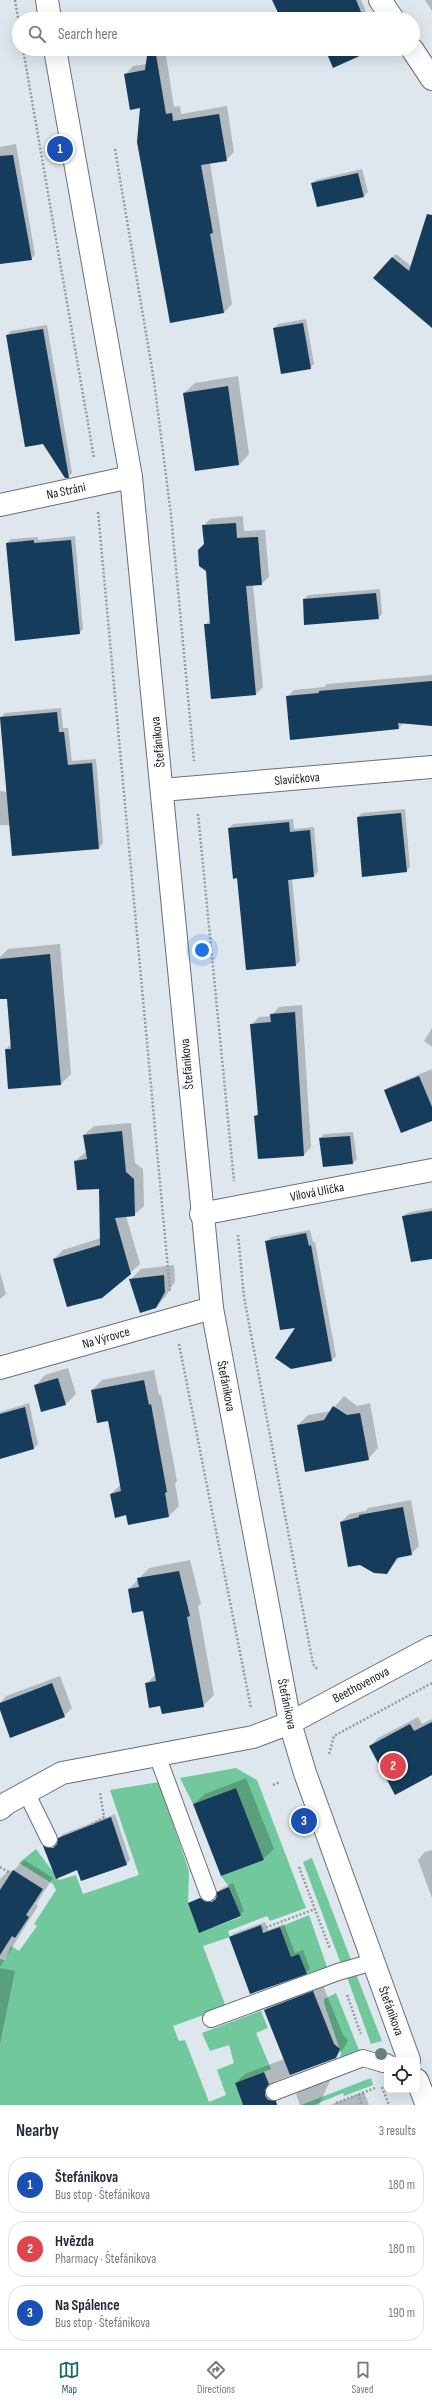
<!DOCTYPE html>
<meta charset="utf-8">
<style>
body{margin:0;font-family:"Sofia Sans Condensed",sans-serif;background:#f2f2f3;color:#1f2937}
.controls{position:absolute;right:12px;bottom:12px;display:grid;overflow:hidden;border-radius:8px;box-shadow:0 4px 16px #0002}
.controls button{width:36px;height:36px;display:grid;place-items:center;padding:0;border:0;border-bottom:1px solid #e0e1e3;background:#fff;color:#1f2937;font:20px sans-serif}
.you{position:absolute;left:202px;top:950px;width:14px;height:14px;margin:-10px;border:3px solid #fff;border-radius:50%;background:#1a73e8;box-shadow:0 0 0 6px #1a73e833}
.badge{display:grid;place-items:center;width:26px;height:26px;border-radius:50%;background:#1b6869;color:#fff;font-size:13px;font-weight:700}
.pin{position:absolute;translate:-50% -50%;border:2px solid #fff;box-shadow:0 1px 4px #0006}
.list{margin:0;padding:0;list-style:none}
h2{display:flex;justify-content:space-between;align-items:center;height:52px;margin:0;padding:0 16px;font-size:17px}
h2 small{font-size:13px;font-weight:400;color:#747a83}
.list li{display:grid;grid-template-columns:26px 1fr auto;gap:12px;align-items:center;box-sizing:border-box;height:56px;margin:0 8px 8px;padding:0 8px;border:1px solid #e0e1e3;border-radius:16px}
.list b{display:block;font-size:15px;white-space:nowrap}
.list p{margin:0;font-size:13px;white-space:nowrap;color:#747a83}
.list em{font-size:13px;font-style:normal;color:#747a83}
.icon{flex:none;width:22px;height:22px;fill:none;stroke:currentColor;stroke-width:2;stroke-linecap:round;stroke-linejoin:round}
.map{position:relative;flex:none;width:432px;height:2105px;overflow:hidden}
.search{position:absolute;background:#fff;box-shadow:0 4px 16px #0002;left:12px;right:12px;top:12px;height:44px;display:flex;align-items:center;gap:10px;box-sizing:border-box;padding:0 14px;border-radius:22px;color:#747a83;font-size:15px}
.sheet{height:244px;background:#fff}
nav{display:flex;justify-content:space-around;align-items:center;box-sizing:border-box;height:56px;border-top:1px solid #e0e1e3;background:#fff;font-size:11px;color:#747a83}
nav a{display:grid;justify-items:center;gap:2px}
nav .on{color:#1b6869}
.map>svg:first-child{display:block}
.green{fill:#71c89d}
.shadow{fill:#0003}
.building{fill:#153c5a}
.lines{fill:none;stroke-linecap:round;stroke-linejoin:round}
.lane-casing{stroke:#687076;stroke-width:18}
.street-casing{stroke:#687076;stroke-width:24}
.secondary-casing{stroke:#687076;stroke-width:24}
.path{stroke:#949a9f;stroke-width:2.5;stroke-dasharray:2 2;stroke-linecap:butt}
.lane{stroke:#fff;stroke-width:16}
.street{stroke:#fff;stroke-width:22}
.secondary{stroke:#fff;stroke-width:22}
.tree{fill:#67837d}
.labels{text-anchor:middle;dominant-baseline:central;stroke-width:4;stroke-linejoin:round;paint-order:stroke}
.street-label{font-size:13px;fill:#202325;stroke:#fff}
</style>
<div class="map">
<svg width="432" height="2105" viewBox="0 0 432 2105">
<rect width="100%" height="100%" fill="#dee6ee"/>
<!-- green -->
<g class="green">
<polygon points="236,1768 257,1780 306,1908 270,1921 267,1916 228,1931 230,1937 203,1946 226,2007 173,2026 179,2041 185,2040 209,2102 226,2095 217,2070 234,2063 229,2045 210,2051 202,2033 261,2011 268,2028 256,2033 271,2069 235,2083 243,2105 0,2105 0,1959 5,1960 11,1946 19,1951 37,1926 34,1924 56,1890 53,1884 19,1863 36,1849 59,1880 76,1875 83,1894 139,1875 110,1790 159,1782 189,1871 188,1903 214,1927 241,1917 230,1888 221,1876 264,1860 236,1788 193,1804 180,1778"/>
<polygon points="312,1858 351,1960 341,1964 303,1862"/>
<polygon points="309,1915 327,1967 307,1974 299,1954 291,1957 280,1927"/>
<polygon points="356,1974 382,2041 371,2044 347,1977"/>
<polygon points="336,1993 359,2050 340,2057 341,2053 324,2003 324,1999"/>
<polygon points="371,2078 373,2085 344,2096 343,2093 314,2105 301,2105"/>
</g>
<!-- shadow -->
<g class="shadow">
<polygon points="273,0 361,0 369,19 282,19"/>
<polygon points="425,0 432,0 432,11"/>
<polygon points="149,49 165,49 174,107 180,106 181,114 227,106 234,152 226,160 210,163 232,304 224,313 141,107 125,75 133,66 147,64"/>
<polygon points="16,144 35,255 31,259 0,263 0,147"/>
<polygon points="362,169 368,192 364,196 312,184 316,180"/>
<polygon points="432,247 432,326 392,258 396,254 411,266"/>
<polygon points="306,319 314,364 310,368 274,328 278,324"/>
<polygon points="47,325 72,473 68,477 7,335 11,331"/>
<polygon points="238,376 249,454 239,465 195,470 184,393 195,383"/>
<polygon points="243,516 244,531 265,530 269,577 261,584 253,585 263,687 256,694 205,625 211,619 203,526 210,519"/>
<polygon points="75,536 83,629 79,633 7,543 11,539 38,537 38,540"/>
<polygon points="380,589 382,614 378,618 304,599 308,595"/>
<polygon points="432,675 432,725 404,723 398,728 287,697 294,690 324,687 327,684"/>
<polygon points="61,708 63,728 68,728 72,761 96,759 103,843 99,848 10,825 0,825 0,791 7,792 0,718 5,713"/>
<polygon points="405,809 410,867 406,871 358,817 362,813"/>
<polygon points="293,819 294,829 314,827 318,872 314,876 292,878 300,961 296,965 238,877 229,828 233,824"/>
<polygon points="60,944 71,1074 61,1084 9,1088 6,1049 12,1043 8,998 0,988 0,957 8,949"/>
<polygon points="302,1005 311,1147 304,1155 259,1158 255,1116 259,1113 252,1024 259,1017 271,1016 279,1007"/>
<polygon points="432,1028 432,1047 424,1041"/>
<polygon points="432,1069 432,1120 385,1091 389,1087"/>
<polygon points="131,1123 135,1163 143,1169 144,1206 134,1215 126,1216 140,1264 130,1273 54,1259 63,1250 101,1238 100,1188 75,1161 87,1151 84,1135 94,1126"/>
<polygon points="353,1132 357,1159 353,1163 320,1138 324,1134"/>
<polygon points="432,1208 432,1258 403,1217 407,1213"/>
<polygon points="310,1230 313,1242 315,1242 336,1356 332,1360 291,1368 297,1326 267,1241 271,1237"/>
<polygon points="174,1265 175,1281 166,1296 156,1307 131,1279 141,1269"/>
<polygon points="0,1272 6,1294 0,1299"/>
<polygon points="68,1368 76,1394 66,1404 35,1386 45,1375"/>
<polygon points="154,1370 159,1395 161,1395 177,1481 175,1483 179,1506 169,1516 128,1523 127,1514 111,1494 121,1484 109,1420 92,1390 102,1380"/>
<polygon points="344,1396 357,1406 370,1403 378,1448 368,1459 298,1425 308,1415 331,1411"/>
<polygon points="29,1403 38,1444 34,1448 0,1458 0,1412"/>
<polygon points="411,1500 419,1546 411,1554 400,1556 387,1573 341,1522 349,1514 365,1511 368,1508"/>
<polygon points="190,1560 201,1604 198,1606 214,1695 203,1706 161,1705 146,1684 156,1674 144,1610 129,1589 149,1568"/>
<polygon points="60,1676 72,1708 64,1716 0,1708 0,1703 6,1696"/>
<polygon points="418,1717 422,1724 432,1719 432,1774 370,1746 378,1738"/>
<polygon points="246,1778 274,1849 263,1859 194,1804 205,1794"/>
<polygon points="115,1814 130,1860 126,1865 78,1868 58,1844 59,1838 63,1834"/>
<polygon points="432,1850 432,1898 418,1860 425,1852"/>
<polygon points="24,1860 53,1878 36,1904 38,1906 0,1967 0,1879 9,1870 12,1872"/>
<polygon points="233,1883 244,1911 240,1915 190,1903 205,1895 210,1899 217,1898 218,1892 222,1888"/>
<polygon points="265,1922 268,1930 284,1924 295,1953 303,1950 310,1969 306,1973 230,1937 234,1933"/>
<polygon points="0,1968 15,1971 0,2044"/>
<polygon points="322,1983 343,2035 348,2040 344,2048 335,2057 274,2082 274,2087 282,2092 274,2100 263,2105 244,2105 236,2083 245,2074 284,2059 265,2010 274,2001"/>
<polygon points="332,2076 319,2105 300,2105 296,2094 305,2086"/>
<polygon points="364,2092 369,2105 330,2105"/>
</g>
<!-- building -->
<g class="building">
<polygon points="272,0 356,0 364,19 281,19"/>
<polygon points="148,49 155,49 166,114 172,113 173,121 219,114 227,161 201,165 213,233 210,234 224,313 170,323 137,142 140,108 130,110 124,74 145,70"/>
<polygon points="325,49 375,49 333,68"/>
<polygon points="13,155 32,260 0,264 0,156"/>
<polygon points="358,173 364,197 317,207 311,183"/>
<polygon points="427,214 432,215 432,328 373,278 392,257 409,271"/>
<polygon points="303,323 311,369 281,374 273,328"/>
<polygon points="43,329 69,478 65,478 43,444 25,447 6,335"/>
<polygon points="228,386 239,465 195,471 183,393"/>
<polygon points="236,523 237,538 258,537 262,585 246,586 256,695 211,699 204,624 210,624 206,571 199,566 198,550 204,544 202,525"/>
<polygon points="34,540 34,543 71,540 80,634 15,641 6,543"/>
<polygon points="376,593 379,619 304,625 303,599"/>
<polygon points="432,681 432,726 398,723 399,729 290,740 286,696 319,693 319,691"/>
<polygon points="57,712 59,732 64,732 68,765 92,763 99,849 12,856 0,717"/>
<polygon points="401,813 407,872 362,877 357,817"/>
<polygon points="289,822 290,832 310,830 314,877 288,880 296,966 246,970 237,878 233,879 228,828"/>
<polygon points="50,954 61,1085 8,1089 5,1049 11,1049 7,999 0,999 0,959"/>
<polygon points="295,1012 304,1156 258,1159 254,1116 258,1115 250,1024 271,1022 270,1014"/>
<polygon points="419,1076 432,1107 432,1121 401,1133 384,1090"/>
<polygon points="122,1131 126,1172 134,1179 135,1216 115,1218 131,1274 102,1298 67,1307 53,1259 100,1245 99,1189 77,1190 74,1161 87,1159 83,1135"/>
<polygon points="350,1136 353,1164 323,1167 319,1138"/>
<polygon points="432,1211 432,1259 411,1262 402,1216"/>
<polygon points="306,1233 309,1246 311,1245 332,1361 291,1369 275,1358 295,1328 280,1330 265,1241"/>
<polygon points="164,1275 165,1292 156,1308 140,1313 129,1279"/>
<polygon points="58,1378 66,1405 41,1412 34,1385"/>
<polygon points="144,1380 149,1405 151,1404 167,1492 165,1493 169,1517 128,1525 126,1515 115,1518 110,1494 121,1491 115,1457 108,1421 97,1423 91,1390"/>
<polygon points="333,1406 347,1415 360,1413 369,1460 305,1472 297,1425 324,1420"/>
<polygon points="25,1407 34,1449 0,1459 0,1414"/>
<polygon points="403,1507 412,1555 397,1558 387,1574 374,1573 360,1565 348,1567 340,1522 359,1517 359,1515"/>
<polygon points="179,1571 190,1616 187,1617 204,1707 162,1714 160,1706 149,1708 145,1683 156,1681 143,1611 132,1613 128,1589 139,1587 137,1578"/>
<polygon points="52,1683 65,1717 10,1738 0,1710 0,1703"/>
<polygon points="432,1722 432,1775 395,1795 369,1746 410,1724 414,1731"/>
<polygon points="236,1788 264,1860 221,1876 193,1804"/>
<polygon points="111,1817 127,1865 81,1881 77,1870 56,1879 43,1846 53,1848 57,1844 58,1838"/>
<polygon points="13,1870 43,1889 26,1915 29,1917 15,1938 12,1936 0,1955 0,1890"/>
<polygon points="229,1887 241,1916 199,1933 188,1903 200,1898 206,1902 212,1902 216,1899 217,1892"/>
<polygon points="261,1925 263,1933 280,1927 291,1957 299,1954 307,1974 250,1994 229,1937"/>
<polygon points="313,1991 334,2044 340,2049 336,2058 290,2075 264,2010"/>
<polygon points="264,2072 269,2084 265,2090 265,2096 268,2100 276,2101 277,2105 243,2105 235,2083"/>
</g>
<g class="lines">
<defs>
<g id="lane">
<polyline points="157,1755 208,1893"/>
<polyline points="26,1792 49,1839"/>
<polyline points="211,2019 338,1972 373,1962"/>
<polyline points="274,2092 363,2058 383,2064 387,2062"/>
</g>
<g id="street">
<polyline points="380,0 393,19"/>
<polyline points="412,49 432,79"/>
<polyline points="0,505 131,477"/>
<polyline points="162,790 432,767"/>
<polyline points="201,1214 432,1170"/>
<polyline points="0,1368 212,1308"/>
<polyline points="0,1809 7,1803 62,1773 253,1737 290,1723 432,1647"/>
</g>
<g id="secondary">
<polyline points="47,0 50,19"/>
<polyline points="55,49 131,477 212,1308 290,1723 305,1773 409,2060"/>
<polyline points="417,2080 427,2105"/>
</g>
</defs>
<!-- lane casing -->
<use href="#lane" class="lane-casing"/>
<!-- street casing -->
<use href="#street" class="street-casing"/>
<!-- secondary casing -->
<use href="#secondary" class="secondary-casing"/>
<!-- path -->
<g class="path">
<polyline points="15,0 19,23"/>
<polyline points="23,49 94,458"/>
<polyline points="115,149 154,381 171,515 194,761"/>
<polyline points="98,512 170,1291"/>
<polyline points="198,814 234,1181"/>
<polyline points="238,1235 244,1297 313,1664 317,1669"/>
<polyline points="179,1344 251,1708"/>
<polyline points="329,1754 334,1736 432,1683"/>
<polyline points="273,1785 280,1782"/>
<polyline points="92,1824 104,1817 100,1793"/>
<polyline points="0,1867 10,1873"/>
<polyline points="299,1867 330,1949"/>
<polyline points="262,1929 315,1909"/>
<polyline points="347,1995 361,2034"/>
<polyline points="382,2087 389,2105"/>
<polyline points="358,2094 362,2105"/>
<polyline points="336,2103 375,2088"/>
</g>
<!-- lane -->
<use href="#lane" class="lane"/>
<!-- street -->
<use href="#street" class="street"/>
<!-- secondary -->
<use href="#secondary" class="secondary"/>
</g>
<!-- trees -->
<circle class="tree" cx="381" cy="2054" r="6"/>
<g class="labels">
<!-- street labels -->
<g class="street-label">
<text transform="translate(66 491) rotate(-12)">Na Stráni</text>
<text transform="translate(158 742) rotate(-96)">Štefánikova</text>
<text transform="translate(297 779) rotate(-5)">Slavíčkova</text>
<text transform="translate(187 1064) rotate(-95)">Štefánikova</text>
<text transform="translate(317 1192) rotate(-11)">Vilová Ulička</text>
<text transform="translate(106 1338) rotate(-16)">Na Výrovce</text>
<text transform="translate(226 1386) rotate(79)">Štefánikova</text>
<text transform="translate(361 1685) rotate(-28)">Beethovenova</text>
<text transform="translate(287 1704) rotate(78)">Štefánikova</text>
<text transform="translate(391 2011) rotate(70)">Štefánikova</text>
</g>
</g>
</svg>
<div class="controls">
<button><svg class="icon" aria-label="locate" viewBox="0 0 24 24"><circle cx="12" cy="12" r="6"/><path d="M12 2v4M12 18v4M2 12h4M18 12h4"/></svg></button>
</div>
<div class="you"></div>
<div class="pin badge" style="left:60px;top:149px;background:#1a4fb4">1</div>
<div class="pin badge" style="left:393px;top:1766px;background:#e0444e">2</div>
<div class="pin badge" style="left:304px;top:1821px;background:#1a4fb4">3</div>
<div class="search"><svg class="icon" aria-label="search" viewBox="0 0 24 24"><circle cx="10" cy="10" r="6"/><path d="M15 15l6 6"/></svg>Search here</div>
</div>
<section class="sheet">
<h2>Nearby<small>3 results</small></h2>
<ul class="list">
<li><span class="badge" style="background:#1a4fb4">1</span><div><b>Štefánikova</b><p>Bus stop · Štefánikova</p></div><em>180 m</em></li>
<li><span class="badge" style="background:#e0444e">2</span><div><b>Hvězda</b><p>Pharmacy · Štefánikova</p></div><em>180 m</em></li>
<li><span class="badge" style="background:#1a4fb4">3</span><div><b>Na Spálence</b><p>Bus stop · Štefánikova</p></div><em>190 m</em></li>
</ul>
</section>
<nav>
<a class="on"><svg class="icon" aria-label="map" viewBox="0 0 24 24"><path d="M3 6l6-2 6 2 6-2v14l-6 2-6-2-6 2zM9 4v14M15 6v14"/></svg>Map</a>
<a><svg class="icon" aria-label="directions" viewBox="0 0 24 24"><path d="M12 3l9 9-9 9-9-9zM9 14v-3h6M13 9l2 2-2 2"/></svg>Directions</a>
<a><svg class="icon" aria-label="saved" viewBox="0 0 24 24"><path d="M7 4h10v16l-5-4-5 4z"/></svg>Saved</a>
</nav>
